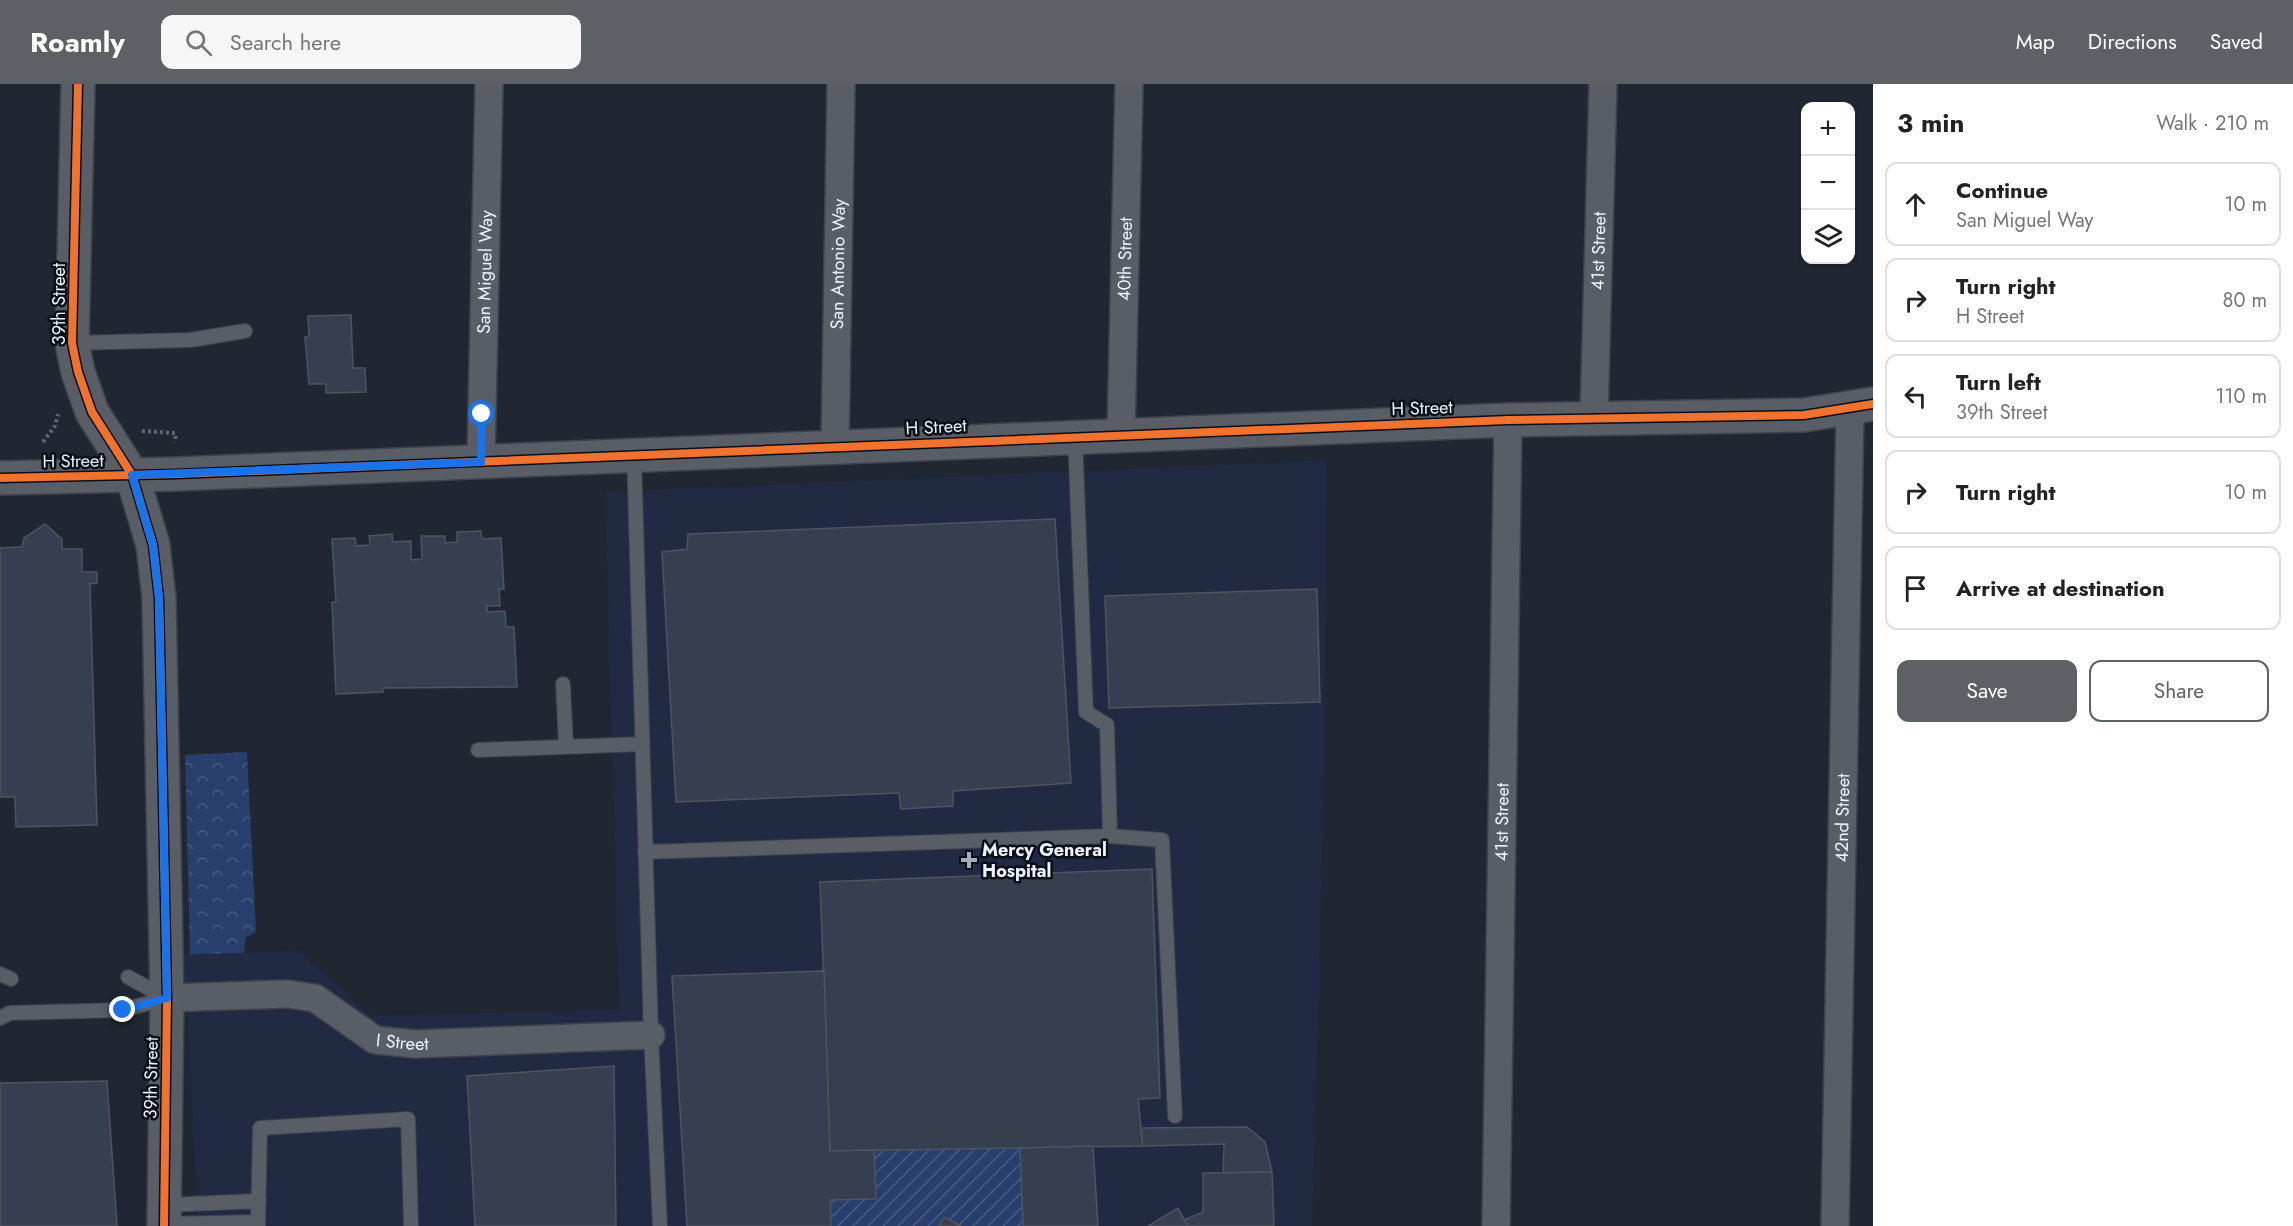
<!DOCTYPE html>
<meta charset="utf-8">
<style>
body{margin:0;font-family:Jost,sans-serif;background:#f6f6f6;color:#222}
.controls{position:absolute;right:18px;top:18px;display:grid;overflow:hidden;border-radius:12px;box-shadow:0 2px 4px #0004}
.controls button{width:54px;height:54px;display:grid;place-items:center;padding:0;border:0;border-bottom:2px solid #e0e0e0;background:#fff;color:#222;font:30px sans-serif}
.stop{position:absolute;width:18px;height:18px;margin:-14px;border:4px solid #1a73e8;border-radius:50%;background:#fff}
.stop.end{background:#1a73e8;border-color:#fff;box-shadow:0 2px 6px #0008}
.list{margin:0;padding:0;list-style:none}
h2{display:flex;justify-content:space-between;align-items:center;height:78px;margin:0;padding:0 24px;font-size:26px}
h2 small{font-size:20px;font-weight:400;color:#767676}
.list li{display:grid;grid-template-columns:39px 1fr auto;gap:18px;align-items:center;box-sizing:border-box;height:84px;margin:0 12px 12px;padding:0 12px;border:2px solid #e0e0e0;border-radius:12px}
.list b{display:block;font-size:22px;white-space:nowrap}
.list p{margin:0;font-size:20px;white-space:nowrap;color:#767676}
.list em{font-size:20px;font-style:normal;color:#767676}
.actions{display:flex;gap:12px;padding:18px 24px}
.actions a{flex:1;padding:14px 0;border:2px solid #5d6065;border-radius:12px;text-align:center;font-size:21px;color:#5d6065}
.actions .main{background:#5d6065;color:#fff}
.icon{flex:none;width:33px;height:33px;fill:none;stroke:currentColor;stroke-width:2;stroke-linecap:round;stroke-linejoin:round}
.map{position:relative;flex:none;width:1873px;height:1142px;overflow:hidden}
header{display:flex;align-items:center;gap:36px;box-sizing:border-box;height:84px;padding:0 30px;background:#5d6065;color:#fff}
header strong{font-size:28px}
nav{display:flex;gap:33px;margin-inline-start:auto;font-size:21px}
.search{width:420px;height:54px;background:#f6f6f6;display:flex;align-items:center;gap:15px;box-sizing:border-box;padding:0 21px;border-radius:12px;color:#767676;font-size:22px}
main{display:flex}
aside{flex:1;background:#fff}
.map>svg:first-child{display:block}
.built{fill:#202b43}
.park{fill:url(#park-crowns)}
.garden{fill:url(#garden-furrows)}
.building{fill:#363f50;stroke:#4f545d;stroke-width:1.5}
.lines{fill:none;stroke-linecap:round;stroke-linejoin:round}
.lane-casing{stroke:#3e424a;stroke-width:16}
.street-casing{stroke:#3e424a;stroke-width:30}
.secondary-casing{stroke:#3e424a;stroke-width:36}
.path{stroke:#61656d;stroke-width:4;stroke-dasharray:3 3;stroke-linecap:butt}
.lane{stroke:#585d66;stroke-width:14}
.street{stroke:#585d66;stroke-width:27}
.secondary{stroke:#585d66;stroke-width:33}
.cycleway-casing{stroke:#0a0e17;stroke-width:11}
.cycleway{stroke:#ef722f;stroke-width:8}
.route{stroke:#1a73e8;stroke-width:8}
.poi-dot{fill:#a6acb7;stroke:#0a0e17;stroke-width:2}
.labels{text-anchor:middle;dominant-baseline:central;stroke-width:5;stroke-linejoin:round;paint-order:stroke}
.street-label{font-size:18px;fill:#eef3fe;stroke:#0a0e17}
.poi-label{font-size:18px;font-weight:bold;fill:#eef3fe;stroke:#0a0e17;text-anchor:start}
</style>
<header>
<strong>Roamly</strong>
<div class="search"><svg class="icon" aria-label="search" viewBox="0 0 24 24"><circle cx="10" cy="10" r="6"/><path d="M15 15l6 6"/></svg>Search here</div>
<nav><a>Map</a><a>Directions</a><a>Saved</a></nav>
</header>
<main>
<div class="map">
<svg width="1873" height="1142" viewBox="0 0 1873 1142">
<defs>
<pattern id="park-crowns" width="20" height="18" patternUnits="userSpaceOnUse" patternTransform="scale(1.5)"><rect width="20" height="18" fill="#283f6e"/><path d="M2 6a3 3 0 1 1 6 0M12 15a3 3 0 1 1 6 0" fill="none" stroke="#485b84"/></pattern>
<pattern id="garden-furrows" width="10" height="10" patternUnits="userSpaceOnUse" patternTransform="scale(1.5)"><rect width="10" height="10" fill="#283f6e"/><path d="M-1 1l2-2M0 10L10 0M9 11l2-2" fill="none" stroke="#485b84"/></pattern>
</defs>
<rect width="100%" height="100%" fill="#212732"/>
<!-- built -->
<polygon class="built" points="1326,376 1324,685 1312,1142 199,1142 184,870 300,867 368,931 620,926 605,408"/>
<!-- park -->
<polygon class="park" points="247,668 256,848 246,853 244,869 190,870 185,671"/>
<!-- garden -->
<polygon class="garden" points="1020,1064 1023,1142 961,1142 944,1133 939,1142 831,1142 830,1116 876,1115 874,1066"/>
<!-- building -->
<g class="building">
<polygon points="351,231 353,284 365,284 366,308 326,309 326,300 309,300 305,253 309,252 308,232"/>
<polygon points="1055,435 1071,699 953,707 953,722 901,725 899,709 676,718 662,468 687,465 688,450"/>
<polygon points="45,440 62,455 62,465 82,465 82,488 97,488 97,499 90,500 97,741 16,743 15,713 0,713 0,464 22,463 24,454"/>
<polygon points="481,447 482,455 501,454 504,505 499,505 500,522 487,522 487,528 505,527 506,543 514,543 517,603 384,604 383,608 336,610 332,518 336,518 332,455 355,454 356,462 370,461 369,452 392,450 393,458 411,457 411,476 422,475 421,452 445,452 445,459 457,458 457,448"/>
<polygon points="1317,505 1320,618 1109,624 1105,512"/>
<polygon points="1152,785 1160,1014 1138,1015 1143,1062 830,1067 820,798"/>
<polygon points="824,887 830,1067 874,1066 876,1115 830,1116 831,1142 687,1142 672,892"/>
<polygon points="614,982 616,1142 475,1142 467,992"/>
<polygon points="107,997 117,1142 0,1142 0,999"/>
<polygon points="1247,1043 1265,1058 1272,1088 1223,1089 1224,1060 1143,1062 1141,1044"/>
<polygon points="1093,1062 1098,1142 1023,1142 1020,1064"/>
<polygon points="1272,1088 1274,1142 1188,1142 1184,1136 1203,1128 1203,1089"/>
<polygon points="1178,1124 1188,1142 1148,1142"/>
<polygon points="944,1133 961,1142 939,1142"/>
</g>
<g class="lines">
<defs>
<g id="lane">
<polyline points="72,259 190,256 245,247"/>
<polyline points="634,370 651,951 660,1142"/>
<polyline points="563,600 566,661"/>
<polyline points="478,666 642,660"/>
<polyline points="1110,752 1162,756 1175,1032"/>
<polyline points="645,768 1110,752 1107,641 1086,628 1075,352"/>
<polyline points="0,890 11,895"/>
<polyline points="128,893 165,913"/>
<polyline points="0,934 10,929 123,926 167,914"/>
<polyline points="165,1121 259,1117"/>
<polyline points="164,1140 258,1138"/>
<polyline points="258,1142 260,1044 408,1035 411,1142"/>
</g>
<g id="street">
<path id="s1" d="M1594 333 1603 0"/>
<path id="s2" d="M1121 351 1129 0"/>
<path id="s3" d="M835 362 841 0"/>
<path id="s4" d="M481 377 489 0"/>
<path id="s5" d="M167 914 288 910 315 914 375 956 415 960 651 951"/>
<path id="s6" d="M1496 1142 1508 336"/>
<path id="s7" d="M1835 1142 1850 326"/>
</g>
<g id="secondary">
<polyline points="78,0 72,259 78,288 92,328 132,391 153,461 159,514 167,914 164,1142"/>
<polyline points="0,394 177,390 1508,336 1804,331 1873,320"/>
</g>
</defs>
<!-- lane casing -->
<use href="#lane" class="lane-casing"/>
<!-- street casing -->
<use href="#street" class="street-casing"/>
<!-- secondary casing -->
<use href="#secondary" class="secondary-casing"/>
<!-- path -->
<g class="path">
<polyline points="142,347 175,349 176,358"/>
<polyline points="43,358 55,342 58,330"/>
</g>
<!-- lane -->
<use href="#lane" class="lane"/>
<!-- street -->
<use href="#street" class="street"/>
<!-- secondary -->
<use href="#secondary" class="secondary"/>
<defs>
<g id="cycleway">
<polyline points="78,0 72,259 78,288 92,328 132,391 153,461 159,514 167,914 164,1142"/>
<polyline points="0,394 177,390 1508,336 1804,331 1873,320"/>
</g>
</defs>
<!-- cycleway casing -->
<use href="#cycleway" class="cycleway-casing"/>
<!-- cycleway -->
<use href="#cycleway" class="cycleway"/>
</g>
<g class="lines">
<!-- route -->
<polyline class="route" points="123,926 167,914 159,514 153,461 132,391 481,378 482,330"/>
</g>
<!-- markers -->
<path class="poi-dot" d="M966 767h6v6h6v6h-6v6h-6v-6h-6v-6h6z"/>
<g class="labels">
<!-- street labels -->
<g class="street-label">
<text stroke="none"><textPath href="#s1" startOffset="166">41st Street</textPath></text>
<text stroke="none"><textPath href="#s2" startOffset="176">40th Street</textPath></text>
<text stroke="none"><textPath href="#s3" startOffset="182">San Antonio Way</textPath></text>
<text stroke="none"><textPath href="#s4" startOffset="189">San Miguel Way</textPath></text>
<text transform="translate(59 220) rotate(-90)">39th Street</text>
<text transform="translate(1422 324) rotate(-2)">H Street</text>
<text transform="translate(936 343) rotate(-3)">H Street</text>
<text transform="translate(73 377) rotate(-1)">H Street</text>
<text stroke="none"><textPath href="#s7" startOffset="408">42nd Street</textPath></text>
<text stroke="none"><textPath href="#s6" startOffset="404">41st Street</textPath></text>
<text stroke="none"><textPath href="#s5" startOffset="249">I Street</textPath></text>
<text transform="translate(151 994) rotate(-89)">39th Street</text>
</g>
<!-- poi labels -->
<g class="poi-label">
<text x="982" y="766">Mercy General<tspan x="982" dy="21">Hospital</tspan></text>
</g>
</g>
</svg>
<div class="controls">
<button>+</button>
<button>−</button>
<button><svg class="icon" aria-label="layers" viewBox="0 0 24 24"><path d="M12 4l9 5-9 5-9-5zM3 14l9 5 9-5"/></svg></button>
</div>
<div class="stop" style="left:482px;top:330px"></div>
<div class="stop end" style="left:123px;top:926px"></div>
</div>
<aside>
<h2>3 min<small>Walk · 210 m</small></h2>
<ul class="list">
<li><svg class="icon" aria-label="ahead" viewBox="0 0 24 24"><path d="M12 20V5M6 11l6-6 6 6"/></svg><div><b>Continue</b><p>San Miguel Way</p></div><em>10 m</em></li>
<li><svg class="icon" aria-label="right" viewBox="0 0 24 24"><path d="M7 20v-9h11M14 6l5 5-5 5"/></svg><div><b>Turn right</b><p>H Street</p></div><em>80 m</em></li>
<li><svg class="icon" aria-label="left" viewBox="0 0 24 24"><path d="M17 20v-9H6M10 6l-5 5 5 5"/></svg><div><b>Turn left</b><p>39th Street</p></div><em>110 m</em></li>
<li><svg class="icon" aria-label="right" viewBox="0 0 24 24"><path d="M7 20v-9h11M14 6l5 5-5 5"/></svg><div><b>Turn right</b></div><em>10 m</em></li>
<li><svg class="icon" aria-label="arrive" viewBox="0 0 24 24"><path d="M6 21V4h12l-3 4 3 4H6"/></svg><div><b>Arrive at destination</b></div></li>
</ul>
<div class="actions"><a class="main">Save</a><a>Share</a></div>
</aside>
</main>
